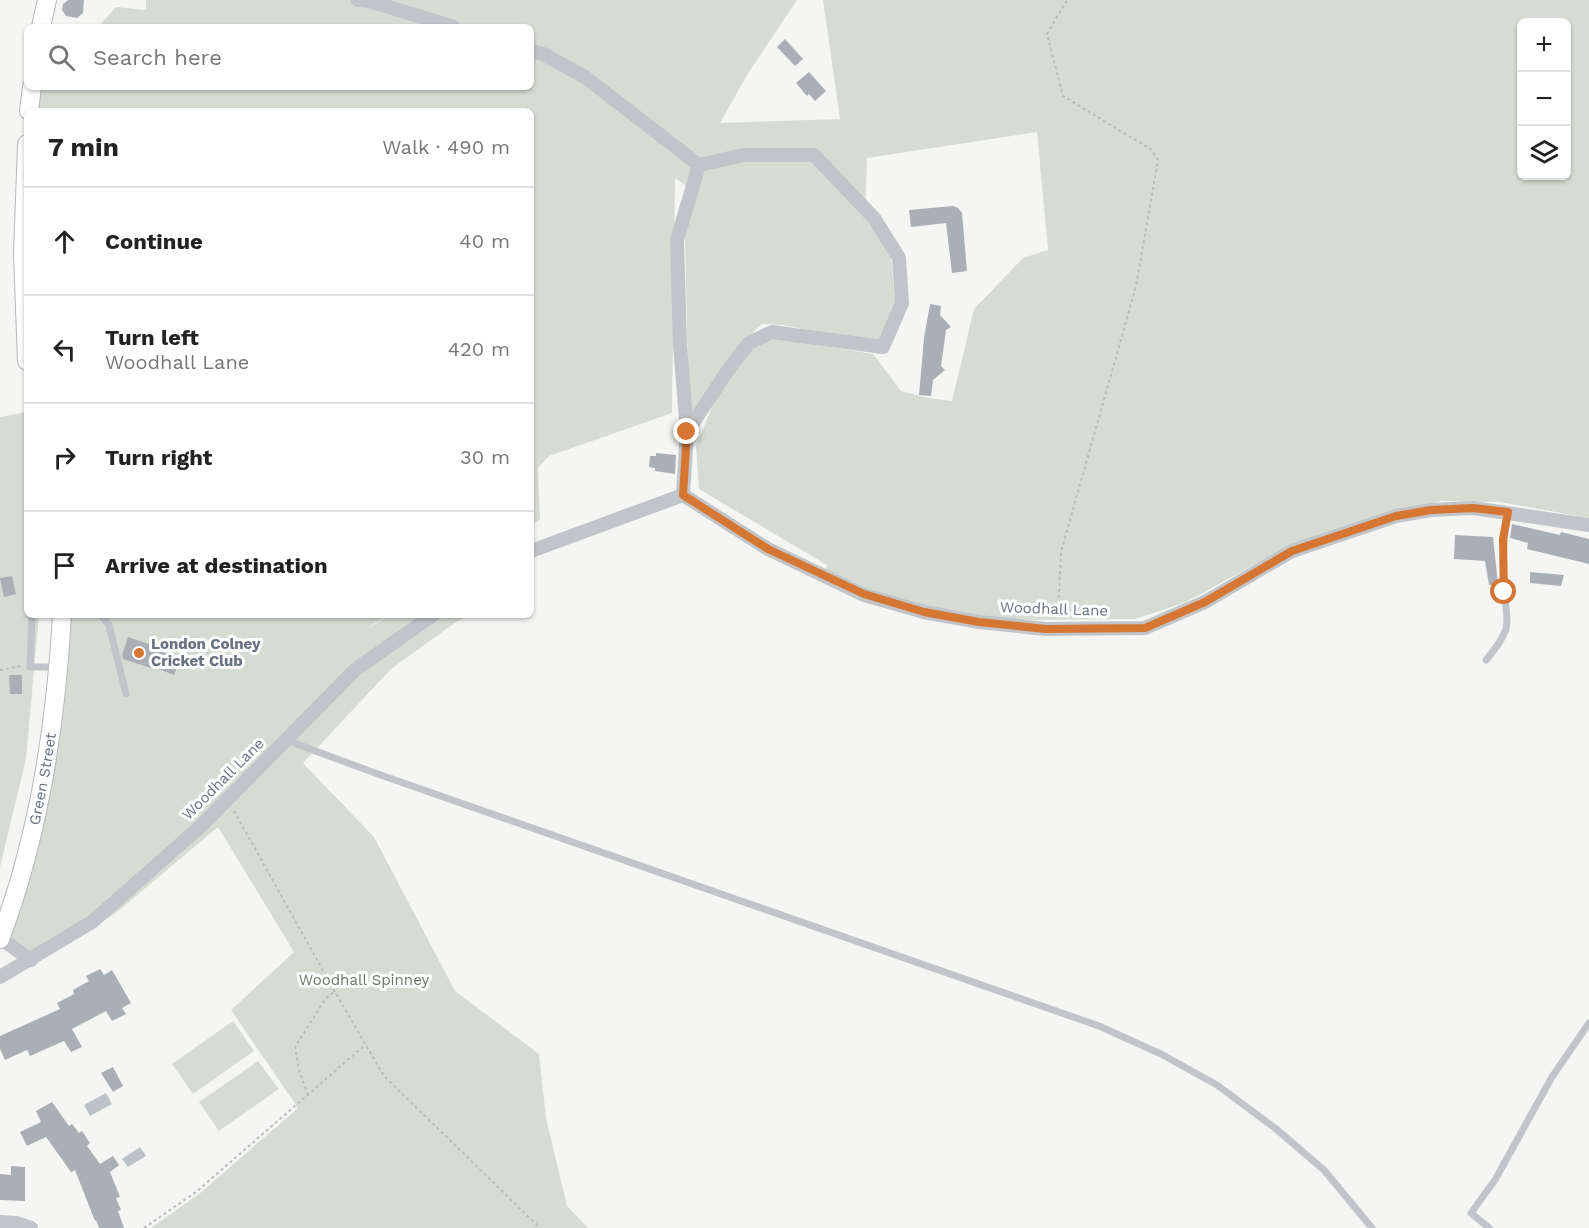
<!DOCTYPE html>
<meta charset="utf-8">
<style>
body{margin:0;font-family:"Work Sans",sans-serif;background:#f2f2f2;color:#222}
.controls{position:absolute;right:18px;top:18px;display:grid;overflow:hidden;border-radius:9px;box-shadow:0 2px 4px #0004}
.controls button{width:54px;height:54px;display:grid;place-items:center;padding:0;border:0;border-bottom:2px solid #e0e0e0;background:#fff;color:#222;font:30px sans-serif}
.stop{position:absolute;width:18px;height:18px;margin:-14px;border:4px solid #d57633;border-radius:50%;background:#fff}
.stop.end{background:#d57633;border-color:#fff;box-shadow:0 2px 6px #0008}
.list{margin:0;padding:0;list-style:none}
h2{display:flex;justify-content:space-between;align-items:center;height:78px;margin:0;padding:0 24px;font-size:26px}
h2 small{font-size:20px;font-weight:400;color:#767676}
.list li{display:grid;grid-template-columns:39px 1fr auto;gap:18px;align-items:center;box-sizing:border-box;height:108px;padding:0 24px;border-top:2px solid #e0e0e0}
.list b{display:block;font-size:22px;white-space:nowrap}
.list p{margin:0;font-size:20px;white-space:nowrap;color:#767676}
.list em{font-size:20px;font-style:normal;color:#767676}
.icon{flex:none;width:33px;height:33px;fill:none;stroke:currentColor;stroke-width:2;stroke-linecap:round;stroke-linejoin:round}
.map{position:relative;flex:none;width:1589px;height:1228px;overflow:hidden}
.search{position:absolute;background:#fff;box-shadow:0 2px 4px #0004;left:24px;top:24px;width:510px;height:66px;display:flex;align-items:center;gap:15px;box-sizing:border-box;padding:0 21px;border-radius:9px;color:#767676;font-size:22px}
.panel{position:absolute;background:#fff;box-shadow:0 2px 4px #0004;left:24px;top:108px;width:510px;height:510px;border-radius:9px}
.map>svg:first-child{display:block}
.green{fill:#d6dcd4;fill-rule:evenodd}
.water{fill:#bbc3c9}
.building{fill:#aaafb6}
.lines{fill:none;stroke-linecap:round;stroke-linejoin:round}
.secondary-casing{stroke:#b4b7bc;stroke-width:20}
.path{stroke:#b9bbbe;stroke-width:2;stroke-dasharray:3 3;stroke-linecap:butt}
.lane{stroke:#c1c4c8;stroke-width:7}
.street{stroke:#c1c4c8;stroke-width:14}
.secondary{stroke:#fff;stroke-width:18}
.route{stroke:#d57633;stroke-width:8}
.poi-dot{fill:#d57633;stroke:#fff;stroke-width:2}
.labels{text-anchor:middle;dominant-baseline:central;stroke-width:6;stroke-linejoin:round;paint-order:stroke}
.street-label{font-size:15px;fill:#677181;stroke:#fff}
.poi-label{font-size:15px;font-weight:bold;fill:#677181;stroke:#fff;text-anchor:start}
.park-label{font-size:15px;fill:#667965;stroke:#fff}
</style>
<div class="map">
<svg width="1589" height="1228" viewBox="0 0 1589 1228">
<rect width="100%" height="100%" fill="#f5f6f3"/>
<!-- green -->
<g class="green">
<path d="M146 0H797L747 75 720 123 840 119 823 0H1589V518L1500 502 1442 501 1388 511 1326 532 1265 559 1184 603 1135 619 1011 620 928 609 874 593 826 571 827 565 699 489 696 446 715 400 751 348 776 338 873 354 901 391 928 398 952 401 974 309 1023 258 1048 250 1037 132 867 158 865 217 891 257 895 302 878 343 782 325 762 324 735 350 689 422 685 234 695 192 675 178 672 413 549 456 538 468 540 520 531 525V111H37L39 87H531V27H98L116 7 146 10ZM1522 22H1566V176H1522Z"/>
<polygon points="27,412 27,615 39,615 26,759 0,867 0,417"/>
<polygon points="67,615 387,615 364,631 390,615 470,615 456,622 391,669 303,763 374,837 455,991 539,1054 546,1118 567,1206 588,1228 151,1228 199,1194 298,1108 231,1010 294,952 218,827 117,912 91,929 32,954 9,941 32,858"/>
<polygon points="233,1021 254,1051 193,1094 172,1064"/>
<polygon points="258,1061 279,1089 219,1131 199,1102"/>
</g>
<!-- water -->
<g class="water">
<polygon points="106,1093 112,1104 90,1116 84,1105"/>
<polygon points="140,1147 146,1156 128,1167 122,1159"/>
</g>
<!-- building -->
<g class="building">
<polygon points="68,0 84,0 83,13 77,18 66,16 62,10 63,4"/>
<polygon points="785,39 803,59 795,66 777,47"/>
<polygon points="809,72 826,91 815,101 809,94 807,96 796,83"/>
<polygon points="953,206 958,208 962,213 967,271 952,273 946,223 911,227 909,210"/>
<polygon points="930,304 941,306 940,315 951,327 946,330 941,366 945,370 933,380 931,396 919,395 924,338"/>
<polygon points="656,453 676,455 675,474 655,471 655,468 649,467 650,456 656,456"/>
<polygon points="1512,524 1560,535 1561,532 1589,539 1589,564 1527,549 1528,543 1510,538"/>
<polygon points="1455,535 1493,537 1498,584 1489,585 1485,561 1454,559"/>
<polygon points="1530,572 1564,575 1561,586 1530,583"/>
<polygon points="12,576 16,594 4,597 0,578"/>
<polygon points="128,637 158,647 157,650 180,659 174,675 151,666 151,668 123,659 122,655"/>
<polygon points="9,675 22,675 22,694 10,694"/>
<polygon points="100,969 104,975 112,970 131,1003 122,1008 126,1014 112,1021 106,1011 72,1029 82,1047 71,1052 64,1041 30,1056 27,1050 5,1060 0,1049 0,1036 60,1009 57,1003 74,994 73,990 89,981 86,976"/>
<polygon points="113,1067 123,1086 113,1092 101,1073"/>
<polygon points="52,1102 69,1126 72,1124 79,1133 82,1131 90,1143 87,1146 100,1164 113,1156 119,1165 110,1172 120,1197 116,1198 121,1210 118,1211 124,1228 99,1228 96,1220 95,1221 75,1170 71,1172 46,1137 27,1146 20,1132 41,1122 36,1111"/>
<polygon points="11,1166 25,1167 25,1201 0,1200 0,1174 11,1175"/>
</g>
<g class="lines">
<defs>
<g id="secondary">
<polyline points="41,27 47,0"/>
<polyline points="29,111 32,87"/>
<polyline points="27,144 23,254 27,361"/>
<path id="s1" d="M0 939C39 836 56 725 62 615"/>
</g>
</defs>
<!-- secondary casing -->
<use href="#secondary" class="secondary-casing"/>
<!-- path -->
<g class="path">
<polyline points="1058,616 1061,552 1136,286 1158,160 1152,150 1063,96 1047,34 1067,0"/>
<polyline points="0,670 21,666"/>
<polyline points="234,811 335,992 384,1076 540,1228"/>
<polyline points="308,1095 299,1070 295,1047 326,998 334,992"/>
<polyline points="144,1228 196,1192 365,1045"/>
</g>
<!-- lane -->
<g class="lane">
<polyline points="101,615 109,625 126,694"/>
<polyline points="32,617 30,667 56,667"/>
<path d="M1486 660C1494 650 1502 641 1506 629 1509 616 1505 604 1504 592 1502 565 1503 539 1508 512"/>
<polyline points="286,740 375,773 1099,1026 1161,1054 1217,1085 1275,1128 1324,1170 1372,1228"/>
<polyline points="1489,1228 1471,1213 1495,1180 1552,1077 1589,1023"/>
</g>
<!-- street -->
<g class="street">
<polyline points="358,0 369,1 454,27"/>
<polyline points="531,51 543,54 585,77 699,165 743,155 814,155 874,218 899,258 902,303 883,347 772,332 749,343 728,370 687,432"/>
<polyline points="683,495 687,432 680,345 677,240 699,165"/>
<polyline points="531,551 683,495 768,549 864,595 924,612 979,622 1046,629 1145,628 1205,602 1292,551 1396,516 1431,510 1473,508 1589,525"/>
<polyline points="0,938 31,960"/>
<polyline points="0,977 92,922 202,825 356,669 433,615"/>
<polyline points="0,1222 16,1223 31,1228"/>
</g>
<!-- secondary -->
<use href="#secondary" class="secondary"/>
</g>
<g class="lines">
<!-- route -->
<polyline class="route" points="687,432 683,495 768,549 864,594 924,612 979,622 1046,629 1145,628 1205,602 1292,551 1396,516 1431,510 1473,508 1508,512 1503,539 1504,592"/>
</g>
<!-- markers -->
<circle class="poi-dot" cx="139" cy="653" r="6"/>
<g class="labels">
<!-- street labels -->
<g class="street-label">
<text transform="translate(1054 609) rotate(2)">Woodhall Lane</text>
<text stroke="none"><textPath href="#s1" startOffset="166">Green Street</textPath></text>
<text transform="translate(223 779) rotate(-45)">Woodhall Lane</text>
</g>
<!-- poi labels -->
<g class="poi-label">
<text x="151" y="644">London Colney<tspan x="151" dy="17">Cricket Club</tspan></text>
</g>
<!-- park labels -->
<g class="park-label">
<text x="364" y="980">Woodhall Spinney</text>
</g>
</g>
</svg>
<div class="controls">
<button>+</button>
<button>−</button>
<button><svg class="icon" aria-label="layers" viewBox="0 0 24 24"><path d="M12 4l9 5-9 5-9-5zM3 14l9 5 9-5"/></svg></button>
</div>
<div class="stop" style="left:1504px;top:592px"></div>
<div class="stop end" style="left:687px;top:432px"></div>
<div class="search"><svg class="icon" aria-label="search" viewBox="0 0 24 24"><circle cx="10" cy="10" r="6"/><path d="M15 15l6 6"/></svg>Search here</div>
<section class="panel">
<h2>7 min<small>Walk · 490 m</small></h2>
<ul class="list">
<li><svg class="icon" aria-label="ahead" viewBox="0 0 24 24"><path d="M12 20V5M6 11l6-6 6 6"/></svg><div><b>Continue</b></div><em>40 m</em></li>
<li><svg class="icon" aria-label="left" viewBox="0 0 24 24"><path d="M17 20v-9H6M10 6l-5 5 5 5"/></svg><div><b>Turn left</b><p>Woodhall Lane</p></div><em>420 m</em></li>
<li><svg class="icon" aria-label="right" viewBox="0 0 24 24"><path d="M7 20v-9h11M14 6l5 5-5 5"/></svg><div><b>Turn right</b></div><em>30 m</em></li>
<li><svg class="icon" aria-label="arrive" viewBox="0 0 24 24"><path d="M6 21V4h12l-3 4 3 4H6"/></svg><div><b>Arrive at destination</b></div></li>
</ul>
</section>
</div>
